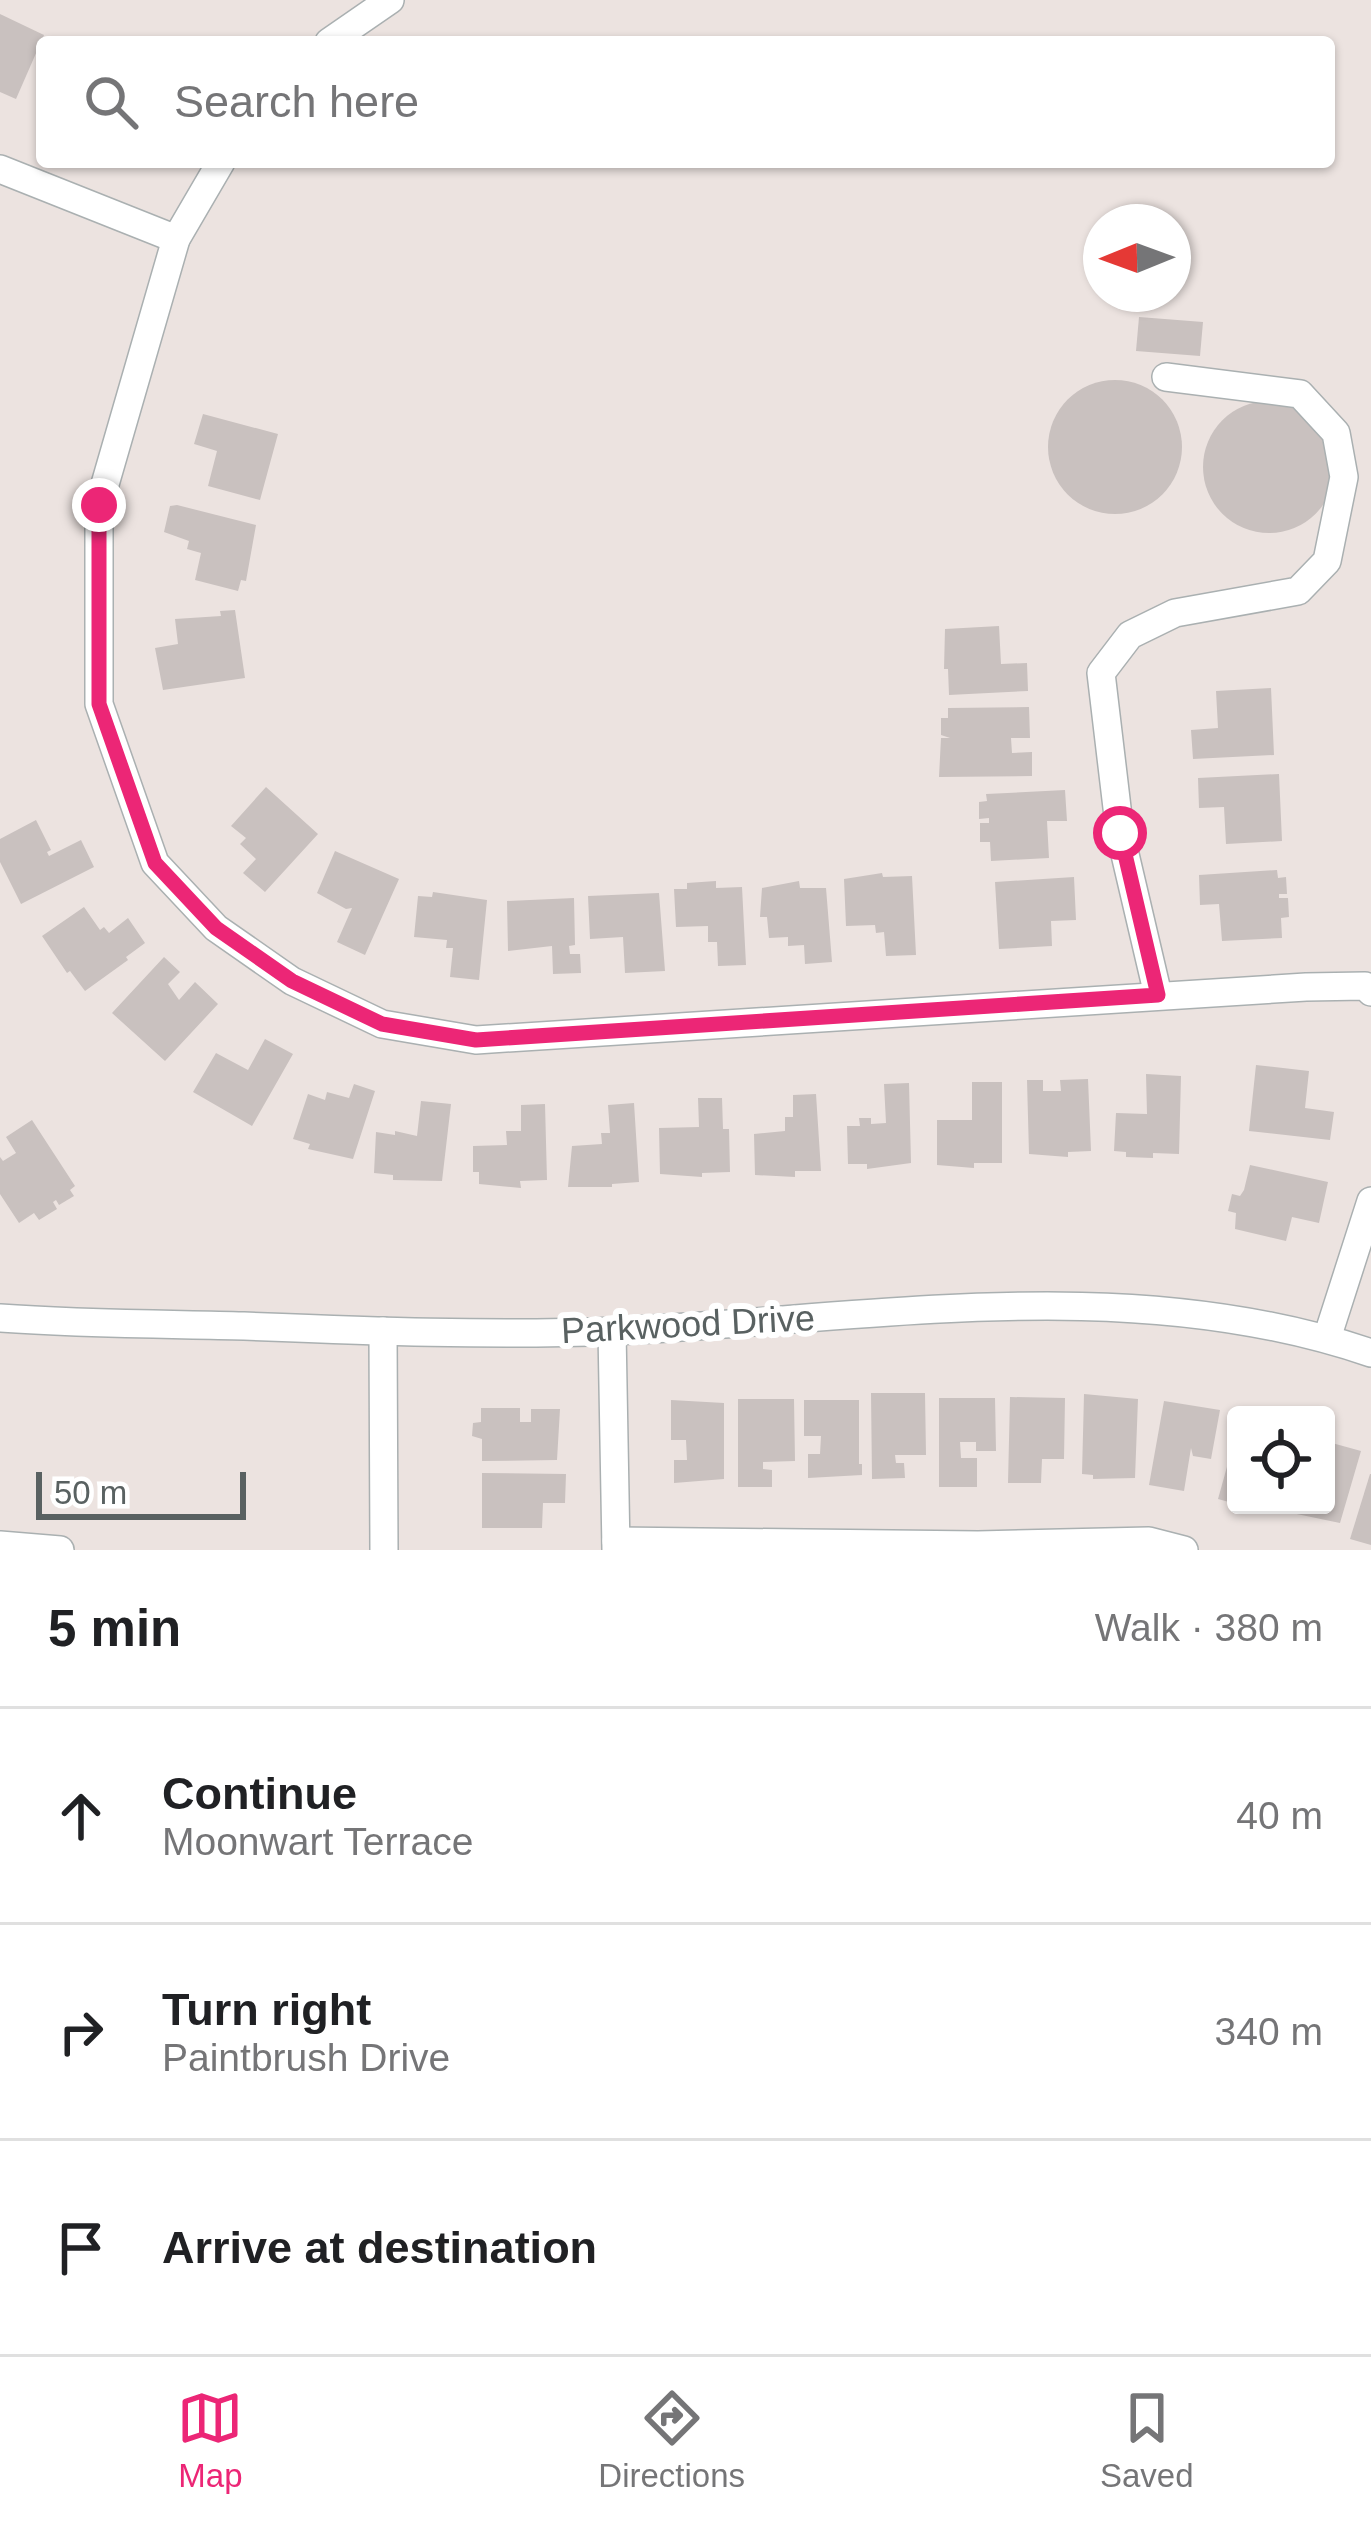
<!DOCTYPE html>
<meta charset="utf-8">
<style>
body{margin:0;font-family:Helvetica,sans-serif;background:#f6f6f6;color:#202124}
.controls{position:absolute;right:36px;bottom:36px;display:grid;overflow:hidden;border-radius:12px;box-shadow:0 3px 9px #0004}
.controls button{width:108px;height:108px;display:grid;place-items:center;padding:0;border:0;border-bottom:3px solid #e0e0e0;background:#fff;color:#202124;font:60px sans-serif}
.compass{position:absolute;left:1083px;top:204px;width:108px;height:108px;border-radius:50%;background:#fff;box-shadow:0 3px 9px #0004;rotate:269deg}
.scale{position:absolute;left:36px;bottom:30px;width:210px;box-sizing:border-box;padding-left:12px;border:6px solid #596161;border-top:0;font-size:33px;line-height:42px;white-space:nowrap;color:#596161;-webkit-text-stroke:9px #fff;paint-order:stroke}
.stop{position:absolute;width:36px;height:36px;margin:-27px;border:9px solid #ec2676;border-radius:50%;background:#fff}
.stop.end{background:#ec2676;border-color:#fff;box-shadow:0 3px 12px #0008}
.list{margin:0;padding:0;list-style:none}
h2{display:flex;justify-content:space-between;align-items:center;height:156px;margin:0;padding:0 48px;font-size:51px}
h2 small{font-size:39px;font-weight:400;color:#757577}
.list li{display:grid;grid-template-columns:78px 1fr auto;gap:36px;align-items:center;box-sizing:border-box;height:216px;padding:0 48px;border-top:3px solid #e0e0e0}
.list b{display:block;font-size:45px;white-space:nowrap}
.list p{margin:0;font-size:39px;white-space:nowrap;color:#757577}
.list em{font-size:39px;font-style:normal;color:#757577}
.icon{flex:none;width:66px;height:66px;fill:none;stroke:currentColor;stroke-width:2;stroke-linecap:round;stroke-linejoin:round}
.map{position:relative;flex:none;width:1371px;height:1550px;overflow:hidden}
.search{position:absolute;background:#fff;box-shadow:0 3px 9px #0004;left:36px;right:36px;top:36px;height:132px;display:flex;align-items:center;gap:30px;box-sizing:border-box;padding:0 42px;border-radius:12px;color:#757577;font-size:45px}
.sheet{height:804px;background:#fff}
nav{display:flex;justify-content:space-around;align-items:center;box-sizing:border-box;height:168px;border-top:3px solid #e0e0e0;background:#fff;font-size:33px;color:#757577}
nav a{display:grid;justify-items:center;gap:6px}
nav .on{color:#ec2676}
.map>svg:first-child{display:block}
.building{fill:#c9c1bf}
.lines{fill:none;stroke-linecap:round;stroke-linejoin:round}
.minor-casing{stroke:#aab0b1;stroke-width:30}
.minor{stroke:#fff;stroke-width:27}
.route{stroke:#ec2676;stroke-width:15}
.labels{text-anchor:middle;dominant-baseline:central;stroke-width:12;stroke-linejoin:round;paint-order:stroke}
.street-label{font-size:36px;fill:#596161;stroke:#fff}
</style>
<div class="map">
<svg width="1371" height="1550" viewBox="0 0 1371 1550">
<rect width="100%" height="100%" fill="#ece3e0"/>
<!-- building -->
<g class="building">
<polygon points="0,14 44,35 16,99 0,92"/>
<polygon points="1139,317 1203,322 1200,356 1136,351"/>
<circle cx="1115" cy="447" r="67"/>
<circle cx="1269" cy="467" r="66"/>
<polygon points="203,414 278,434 260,500 208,486 217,451 194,444"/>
<polygon points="177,505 256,525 246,581 241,580 238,591 195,580 201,553 187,549 189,541 164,532 170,506"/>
<polygon points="235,610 245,678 163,690 155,648 178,644 175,619 221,616 220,611"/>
<polygon points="999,626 1001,664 1027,663 1028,691 949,695 948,669 944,669 945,629"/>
<polygon points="1271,688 1274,755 1193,759 1191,730 1218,728 1216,691"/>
<polygon points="1029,707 1030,738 1011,738 1012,753 1032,752 1032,776 939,777 941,738 950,738 941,735 941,718 948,718 948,708"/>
<polygon points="1279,774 1282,841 1226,844 1224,807 1199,808 1198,778"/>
<polygon points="266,787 318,834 265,892 243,873 256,859 240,844 246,838 231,826"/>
<polygon points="1065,790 1067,821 1047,821 1049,858 991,861 990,842 980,842 980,823 989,823 989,818 979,819 979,802 987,801 986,794"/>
<polygon points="36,820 51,850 47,852 49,856 81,840 94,867 21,904 0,862 0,839"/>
<polygon points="335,851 399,879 365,955 337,942 352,908 346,909 317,893"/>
<polygon points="1277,870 1278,878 1286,877 1287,894 1279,894 1279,898 1288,898 1289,917 1281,918 1282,938 1222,941 1219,904 1200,905 1199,875"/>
<polygon points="882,873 883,877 912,876 916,955 886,956 884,932 876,933 875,925 846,926 844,879"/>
<polygon points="1074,877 1076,920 1051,921 1052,946 999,949 995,882"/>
<polygon points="716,881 716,888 742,887 746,965 718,966 717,942 708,942 708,926 676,927 674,889 687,889 687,883"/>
<polygon points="799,881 800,888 826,888 832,962 805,964 804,945 788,946 788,937 769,938 767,917 760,917 762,888"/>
<polygon points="433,892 487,900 479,980 450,977 453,948 446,948 447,940 414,937 418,896 432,897"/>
<polygon points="659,893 665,971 625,973 623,937 590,939 588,896"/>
<polygon points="574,898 575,945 569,946 570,954 580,954 581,973 553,974 552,946 508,951 507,901"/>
<polygon points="84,907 100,930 104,927 109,933 128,918 145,943 126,957 128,960 85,991 70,971 67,973 42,936"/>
<polygon points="164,957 180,972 168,984 179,1000 195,982 218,1004 165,1061 112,1013"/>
<polygon points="265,1039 293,1054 252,1126 193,1092 216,1053 248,1070"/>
<polygon points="1256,1065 1309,1071 1305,1108 1334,1112 1330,1140 1249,1131"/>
<polygon points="1146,1074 1181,1076 1179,1154 1153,1153 1153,1158 1126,1157 1126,1152 1114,1151 1116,1113 1147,1114"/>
<polygon points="1088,1079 1091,1151 1068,1152 1068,1157 1029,1154 1027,1080 1043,1080 1043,1091 1061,1091 1060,1080"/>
<polygon points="972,1082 1002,1082 1002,1163 974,1163 974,1168 937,1165 937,1120 972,1120"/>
<polygon points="909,1083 911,1163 867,1169 867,1164 848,1164 847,1126 860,1126 859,1118 871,1118 871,1124 886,1123 884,1084"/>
<polygon points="354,1084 375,1091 353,1159 308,1149 310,1144 293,1139 308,1094 325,1100 327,1092 349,1098"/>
<polygon points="816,1094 821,1171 795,1171 795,1177 755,1175 754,1134 785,1131 785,1117 793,1117 793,1095"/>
<polygon points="698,1098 722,1098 723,1129 729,1129 730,1172 702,1173 702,1177 660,1174 659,1128 699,1127"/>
<polygon points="421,1101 451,1104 442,1181 393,1180 393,1175 374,1173 376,1132 395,1135 395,1131 417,1136"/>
<polygon points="634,1103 639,1182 612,1184 612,1187 568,1187 572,1146 602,1144 601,1133 610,1133 608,1105"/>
<polygon points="545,1104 547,1180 520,1181 521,1188 479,1184 479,1172 473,1172 473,1146 507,1145 506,1131 521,1131 521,1105"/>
<polygon points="32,1120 75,1186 70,1190 74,1196 59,1205 56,1200 53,1202 57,1209 39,1220 34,1213 19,1223 0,1194 0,1157 3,1161 16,1153 6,1137"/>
<polygon points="1250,1165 1328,1182 1319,1223 1292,1217 1286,1241 1235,1229 1236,1213 1228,1211 1232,1194 1240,1196 1244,1190"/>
<polygon points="871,1393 925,1393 926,1455 895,1455 896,1463 904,1463 905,1478 872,1479"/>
<polygon points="1084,1394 1138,1399 1135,1478 1093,1479 1093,1475 1082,1474"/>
<polygon points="1010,1397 1065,1398 1064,1459 1042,1459 1041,1483 1008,1483"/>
<polygon points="939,1398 995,1398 996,1451 976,1451 976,1442 960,1442 961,1458 977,1458 977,1487 939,1487"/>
<polygon points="738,1399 794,1399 795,1461 763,1462 763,1469 772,1470 772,1487 738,1487"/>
<polygon points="671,1400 724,1403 724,1479 674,1483 674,1460 687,1460 686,1440 671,1440"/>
<polygon points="804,1400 859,1400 859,1464 862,1464 862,1475 808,1478 808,1454 820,1454 821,1436 804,1436"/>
<polygon points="1164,1401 1220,1410 1211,1459 1193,1456 1191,1448 1184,1491 1149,1485"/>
<polygon points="481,1408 520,1408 520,1422 531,1422 531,1409 560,1409 557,1460 482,1461 482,1439 472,1436 473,1423 481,1422"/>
<polygon points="1326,1437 1333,1439 1332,1443 1361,1451 1340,1523 1287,1512 1289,1505 1326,1505"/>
<polygon points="1235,1438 1236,1438 1236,1504 1218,1499"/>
<polygon points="482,1473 566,1474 565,1503 543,1503 542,1528 482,1528"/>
<polygon points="1370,1474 1371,1474 1371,1545 1350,1539"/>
</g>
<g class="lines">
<defs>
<g id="minor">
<polyline points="329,42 390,0"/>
<polyline points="221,162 176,239 99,505 99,704 155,863 216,928 292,981 382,1024 476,1040 1306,987 1365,986 1371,992"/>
<polyline points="0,169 176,239"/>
<polyline points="1158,995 1120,833 1101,673 1130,635 1175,613 1298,591 1327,561 1344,477 1336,433 1300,394 1166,377"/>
<path d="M0 1318C81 1324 163 1324 244 1326 368 1331 493 1336 616 1331 866 1320 1128 1270 1371 1353"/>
<polyline points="383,1331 384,1550"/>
<polyline points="612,1331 616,1550"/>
<polyline points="1327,1338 1371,1201"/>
<polyline points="616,1541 978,1545 1149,1541 1184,1550"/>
<polyline points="0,1545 60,1550"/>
</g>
</defs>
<!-- minor casing -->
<use href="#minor" class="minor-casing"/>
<!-- minor -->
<use href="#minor" class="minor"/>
</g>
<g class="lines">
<!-- route -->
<polyline class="route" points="99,505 99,704 155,863 216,928 292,981 382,1024 476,1040 1158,995 1120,833"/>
</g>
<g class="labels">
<!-- street labels -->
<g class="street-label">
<text transform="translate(688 1324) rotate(-3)">Parkwood Drive</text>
</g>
</g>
</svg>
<div class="controls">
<button><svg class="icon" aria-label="locate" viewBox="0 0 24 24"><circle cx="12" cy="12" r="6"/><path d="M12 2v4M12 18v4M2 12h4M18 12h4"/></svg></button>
</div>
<svg class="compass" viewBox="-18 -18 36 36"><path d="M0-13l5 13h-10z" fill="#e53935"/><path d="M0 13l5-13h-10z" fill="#757577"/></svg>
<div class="scale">50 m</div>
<div class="stop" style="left:1120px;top:833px"></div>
<div class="stop end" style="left:99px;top:505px"></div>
<div class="search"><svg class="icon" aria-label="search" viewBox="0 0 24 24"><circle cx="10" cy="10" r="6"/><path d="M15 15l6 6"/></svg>Search here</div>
</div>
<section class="sheet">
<h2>5 min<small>Walk · 380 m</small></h2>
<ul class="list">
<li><svg class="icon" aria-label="ahead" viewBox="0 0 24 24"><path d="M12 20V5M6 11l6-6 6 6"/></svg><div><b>Continue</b><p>Moonwart Terrace</p></div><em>40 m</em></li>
<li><svg class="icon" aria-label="right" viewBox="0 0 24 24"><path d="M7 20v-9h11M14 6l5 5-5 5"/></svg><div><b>Turn right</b><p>Paintbrush Drive</p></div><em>340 m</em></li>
<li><svg class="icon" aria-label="arrive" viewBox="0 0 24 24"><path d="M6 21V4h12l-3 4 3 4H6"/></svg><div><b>Arrive at destination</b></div></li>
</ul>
</section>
<nav>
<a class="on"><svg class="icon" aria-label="map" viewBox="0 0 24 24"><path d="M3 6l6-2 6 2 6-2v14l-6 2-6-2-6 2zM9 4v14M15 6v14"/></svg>Map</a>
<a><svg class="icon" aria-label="directions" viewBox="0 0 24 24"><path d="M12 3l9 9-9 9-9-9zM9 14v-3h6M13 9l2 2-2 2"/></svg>Directions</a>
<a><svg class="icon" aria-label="saved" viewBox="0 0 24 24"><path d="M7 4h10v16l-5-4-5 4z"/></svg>Saved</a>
</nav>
